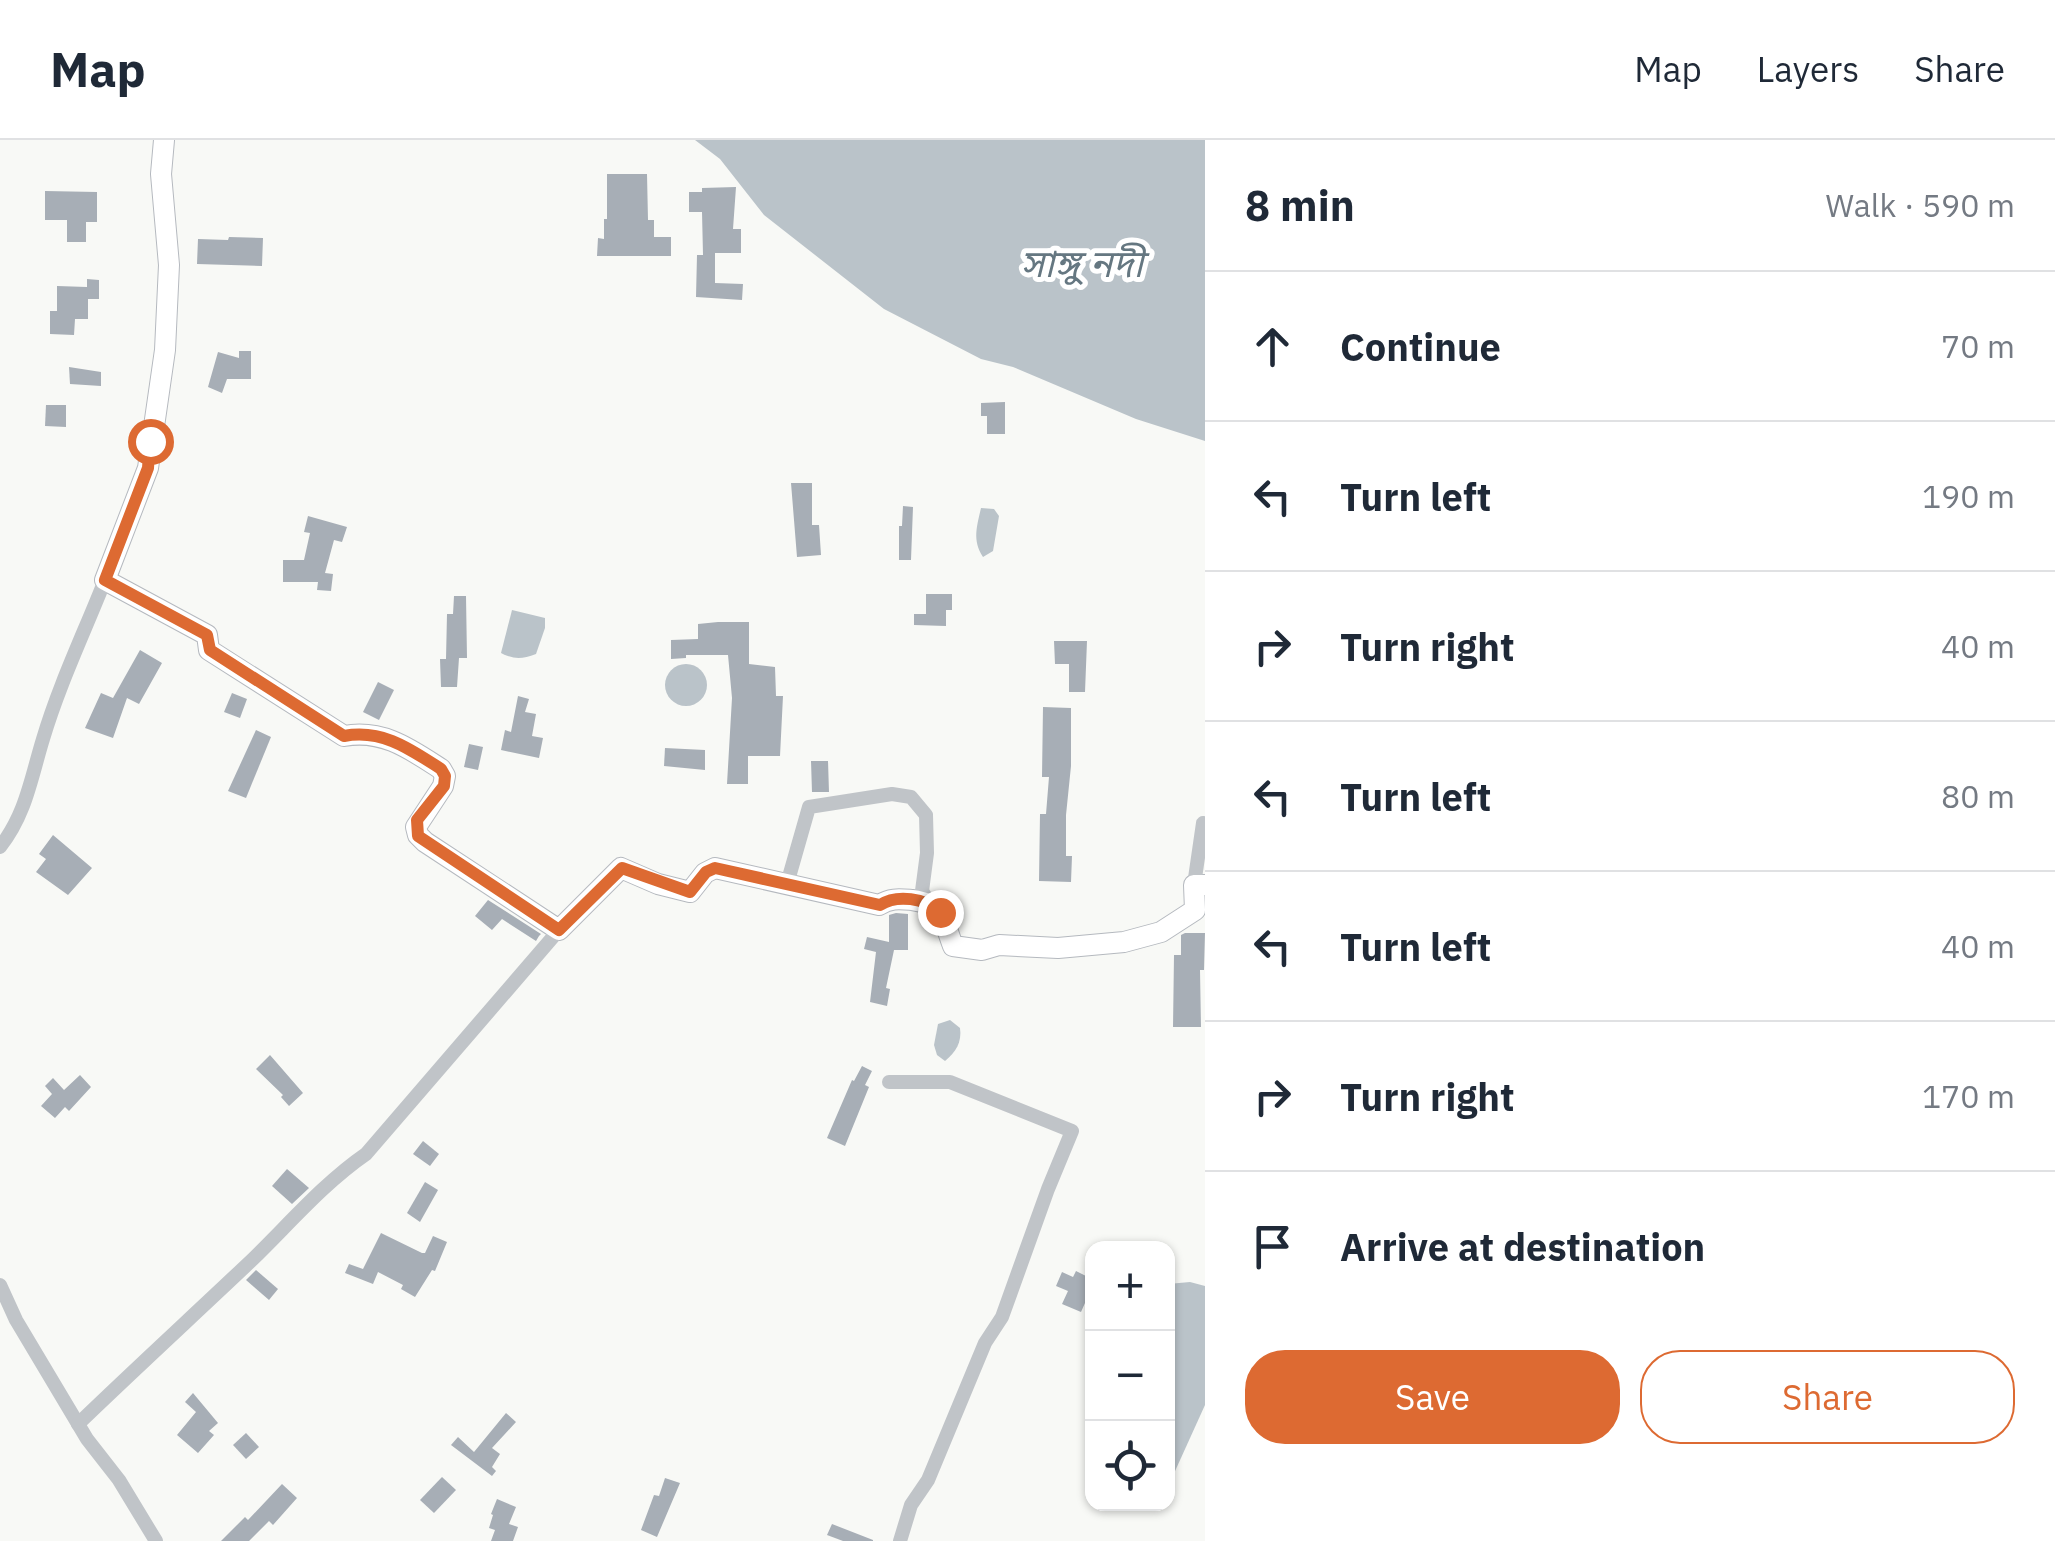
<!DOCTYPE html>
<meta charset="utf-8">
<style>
body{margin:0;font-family:"IBM Plex Sans","Noto Sans Bengali",sans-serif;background:#f2f2f3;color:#1f2937}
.controls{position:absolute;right:30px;bottom:30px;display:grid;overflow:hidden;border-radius:20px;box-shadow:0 2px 8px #0004}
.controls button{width:90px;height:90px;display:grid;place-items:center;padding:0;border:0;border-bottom:2px solid #e0e1e3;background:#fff;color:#1f2937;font:50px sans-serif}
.stop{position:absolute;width:30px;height:30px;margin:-22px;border:8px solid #dd6a32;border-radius:50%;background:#fff}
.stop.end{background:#dd6a32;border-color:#fff;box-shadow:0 2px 10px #0008}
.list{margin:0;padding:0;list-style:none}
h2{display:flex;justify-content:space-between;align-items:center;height:130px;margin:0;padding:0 40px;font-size:42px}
h2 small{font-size:32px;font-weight:400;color:#747a83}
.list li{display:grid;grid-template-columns:65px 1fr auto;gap:30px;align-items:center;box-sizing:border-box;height:150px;padding:0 40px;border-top:2px solid #e0e1e3}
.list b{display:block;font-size:38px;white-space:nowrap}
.list em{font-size:32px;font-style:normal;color:#747a83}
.actions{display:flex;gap:20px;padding:30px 40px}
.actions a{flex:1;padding:22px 0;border:2px solid #dd6a32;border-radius:40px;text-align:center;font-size:35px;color:#dd6a32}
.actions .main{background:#dd6a32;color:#fff}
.icon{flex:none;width:55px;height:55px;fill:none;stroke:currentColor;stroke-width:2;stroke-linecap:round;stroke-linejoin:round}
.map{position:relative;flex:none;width:1205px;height:1401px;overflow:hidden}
header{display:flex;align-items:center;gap:60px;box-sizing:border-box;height:140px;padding:0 50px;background:#fff;border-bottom:2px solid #e0e1e3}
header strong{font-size:48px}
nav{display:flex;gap:55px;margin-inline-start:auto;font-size:35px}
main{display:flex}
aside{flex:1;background:#fff}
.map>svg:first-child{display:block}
.water{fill:#bac3c9}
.building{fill:#a7aeb6}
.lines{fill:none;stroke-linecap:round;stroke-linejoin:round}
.secondary-casing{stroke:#b5b9bf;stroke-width:22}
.minor{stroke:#c0c4c8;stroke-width:14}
.secondary{stroke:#fff;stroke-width:20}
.route{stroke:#dd6a32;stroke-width:12}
.labels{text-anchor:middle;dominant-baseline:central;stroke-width:10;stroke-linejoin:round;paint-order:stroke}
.water-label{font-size:38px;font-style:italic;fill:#657781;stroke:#fff}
</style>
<header>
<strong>Map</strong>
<nav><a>Map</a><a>Layers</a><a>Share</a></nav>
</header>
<main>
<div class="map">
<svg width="1205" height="1401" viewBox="0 0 1205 1401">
<rect width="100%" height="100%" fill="#f8f9f6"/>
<!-- water -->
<g class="water">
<polygon points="695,0 1205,0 1205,301 1136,279 1013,227 981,219 884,169 764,75 720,19"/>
<path d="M981 368 994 369 999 376 993 411 983 417C972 400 977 386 981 368Z"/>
<path d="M512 470 545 478V488L536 514C522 519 515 520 501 513Z"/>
<circle cx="686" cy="545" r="21"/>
<path d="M950 880 960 888C962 902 956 912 945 921L937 915 934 905 938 884Z"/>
<polygon points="1190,1142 1205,1146 1205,1265 1171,1340 1168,1341 1168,1144"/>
</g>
<!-- building -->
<g class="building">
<polygon points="607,34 647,34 648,80 654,80 654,97 671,97 671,116 597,116 598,98 604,99 604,79 607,79"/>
<polygon points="736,47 733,89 741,89 741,113 715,113 715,143 743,144 742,160 696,157 697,115 703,115 702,72 689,72 689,52 702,52 702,48"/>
<polygon points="45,51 97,52 97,82 86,82 86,102 67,102 67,80 45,80"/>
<polygon points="229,97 263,98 262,126 197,124 198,99 228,100"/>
<polygon points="87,139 99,140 99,159 88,159 88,179 75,179 74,195 50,194 50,171 57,171 57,146 87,147"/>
<polygon points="239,211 251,211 251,239 227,239 222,253 208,247 218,212 239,218"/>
<polygon points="69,227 101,232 101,246 70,244"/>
<polygon points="1005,262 1005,294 987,294 987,276 981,276 981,263"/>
<polygon points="46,265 66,265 66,287 45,286"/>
<polygon points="791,343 812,343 812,385 819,385 821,415 797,417"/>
<polygon points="903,366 913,367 911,420 899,420 899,386 902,386"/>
<polygon points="308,376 347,387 342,402 334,400 325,433 333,434 331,451 317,450 318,442 283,442 283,420 304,420 310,393 304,392"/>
<polygon points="926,454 952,454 952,470 946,470 946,486 914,485 914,474 926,474"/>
<polygon points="454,456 466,456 467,518 459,518 457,547 441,547 440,519 446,519 447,474 453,474"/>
<polygon points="718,482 749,482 749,524 775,527 776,556 783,556 780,616 748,616 748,644 727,644 732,558 728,515 686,515 686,518 671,519 671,500 698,499 698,484"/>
<polygon points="1054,501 1087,501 1085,552 1069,552 1069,524 1055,524"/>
<polygon points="140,510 162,523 139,564 127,558 113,598 85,588 101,553 113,558"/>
<polygon points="378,542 394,550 379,580 363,572"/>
<polygon points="232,553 247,559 240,578 224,572"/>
<polygon points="518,556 529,559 525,572 536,574 532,596 543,598 539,618 501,610 505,590 511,592"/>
<polygon points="1043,567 1071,568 1071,626 1066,675 1066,716 1072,716 1071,742 1039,741 1040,674 1046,674 1049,637 1042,637"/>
<polygon points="256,590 271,597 246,658 228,651"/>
<polygon points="469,604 483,607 478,630 464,627"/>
<polygon points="665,608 705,610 705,630 664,626"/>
<polygon points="811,621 828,621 829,652 812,652"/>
<polygon points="53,695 92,728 68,755 36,732 46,719 39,714"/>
<polygon points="488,760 541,794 539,796 536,801 502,779 492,790 475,776"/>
<polygon points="896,773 908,774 908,810 894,810 886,848 890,849 887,866 870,862 876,812 864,809 867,797 889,802 889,775"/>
<polygon points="1185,793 1205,793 1204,830 1200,830 1201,887 1173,887 1174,815 1181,815 1181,795"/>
<polygon points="270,915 303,953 289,966 281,957 283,955 256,929"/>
<polygon points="862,926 872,931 865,945 869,947 845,1006 827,998 852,940 854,941"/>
<polygon points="80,935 91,947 69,971 65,967 55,978 41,966 52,954 45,946 53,938 64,950"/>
<polygon points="423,1001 439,1014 430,1026 413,1014"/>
<polygon points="287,1029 309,1048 292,1064 272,1046"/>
<polygon points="425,1042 438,1050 420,1082 407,1073"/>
<polygon points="381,1093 422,1113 425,1113 433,1096 447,1102 435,1131 432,1130 415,1157 401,1149 403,1145 378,1132 373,1144 345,1133 349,1124 363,1129"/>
<polygon points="256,1130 278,1149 269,1160 246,1140"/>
<polygon points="1076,1131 1090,1138 1088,1143 1092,1145 1090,1165 1085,1163 1081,1172 1062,1164 1068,1151 1056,1146 1062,1132 1073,1137"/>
<polygon points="193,1253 218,1283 209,1291 214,1295 198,1313 177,1295 196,1272 185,1262"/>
<polygon points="506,1273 516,1282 492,1308 500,1314 492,1327 496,1331 492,1336 451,1305 458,1297 474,1312"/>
<polygon points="246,1293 259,1307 246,1319 233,1305"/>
<polygon points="442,1337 456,1350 434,1373 420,1360"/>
<polygon points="665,1338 680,1343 657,1397 641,1390 654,1355 659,1356"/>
<polygon points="282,1344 297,1358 273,1385 269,1381 249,1401 221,1401 245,1377 248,1380"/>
<polygon points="497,1359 516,1367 509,1384 518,1387 513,1401 491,1401 495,1390 489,1388 493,1375 491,1374"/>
<polygon points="832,1384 873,1400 873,1401 843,1401 827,1395"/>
</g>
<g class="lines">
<defs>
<path id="secondary" d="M164 0 161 34 169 125 165 210 148 328 105 440 207 495 209 510 344 596C383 589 410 609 441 629L445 636 443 646 416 687 418 695 425 702 559 790 621 728 658 744 690 752 705 733 715 728 879 765C891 758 898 759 912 760 943 764 943 779 953 806L982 810 999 805 1058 808 1124 802 1161 792 1195 770 1194 745H1205"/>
</defs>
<!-- secondary casing -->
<use href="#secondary" class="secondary-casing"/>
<!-- minor -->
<g class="minor">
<path d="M0 707C26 674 31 638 43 599 59 545 84 493 105 440"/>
<polyline points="787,744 809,667 892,654 911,657 926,675 927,713 922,751 929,762"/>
<polyline points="1194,745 1203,683"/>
<polyline points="889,942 950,942 1072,991 1048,1049 1002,1177 985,1203 928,1340 911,1365 900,1401"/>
<polyline points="0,1145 16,1180 87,1299 119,1340 156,1401"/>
<path d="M78 1284C136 1228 195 1174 253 1119 290 1083 324 1043 366 1014L559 790"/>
</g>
<!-- secondary -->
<use href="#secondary" class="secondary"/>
</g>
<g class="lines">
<!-- route -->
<path class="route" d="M150 301 148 328 105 440 207 495 210 510 344 596C383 589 410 609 441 629L445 636 444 646 417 680 418 696 559 790 622 728 690 752 706 732 715 728 880 765C897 754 925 758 940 772"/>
</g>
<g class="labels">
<!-- water labels -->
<g class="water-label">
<text x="1082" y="122">সাঙ্গু নদী</text>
</g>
</g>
</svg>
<div class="controls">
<button>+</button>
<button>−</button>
<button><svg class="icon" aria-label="locate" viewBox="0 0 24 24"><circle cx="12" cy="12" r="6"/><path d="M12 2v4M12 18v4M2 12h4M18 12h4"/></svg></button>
</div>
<div class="stop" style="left:150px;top:301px"></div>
<div class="stop end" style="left:940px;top:772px"></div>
</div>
<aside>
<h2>8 min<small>Walk · 590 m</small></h2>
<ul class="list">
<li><svg class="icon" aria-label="ahead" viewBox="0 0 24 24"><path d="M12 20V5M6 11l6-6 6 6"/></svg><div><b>Continue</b></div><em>70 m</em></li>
<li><svg class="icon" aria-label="left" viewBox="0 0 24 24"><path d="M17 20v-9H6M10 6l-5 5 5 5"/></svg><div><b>Turn left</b></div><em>190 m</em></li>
<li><svg class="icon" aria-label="right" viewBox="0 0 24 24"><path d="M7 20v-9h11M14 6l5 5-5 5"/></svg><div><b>Turn right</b></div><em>40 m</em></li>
<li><svg class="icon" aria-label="left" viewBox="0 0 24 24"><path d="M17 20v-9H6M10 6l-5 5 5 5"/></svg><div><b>Turn left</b></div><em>80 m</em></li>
<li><svg class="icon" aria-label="left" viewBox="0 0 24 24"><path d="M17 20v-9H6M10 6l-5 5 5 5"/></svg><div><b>Turn left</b></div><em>40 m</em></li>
<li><svg class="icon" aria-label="right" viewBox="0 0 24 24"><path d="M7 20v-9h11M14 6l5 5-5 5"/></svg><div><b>Turn right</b></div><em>170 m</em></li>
<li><svg class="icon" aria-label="arrive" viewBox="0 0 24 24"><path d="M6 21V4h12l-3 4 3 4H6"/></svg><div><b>Arrive at destination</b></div></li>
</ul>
<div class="actions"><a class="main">Save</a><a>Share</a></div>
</aside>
</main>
